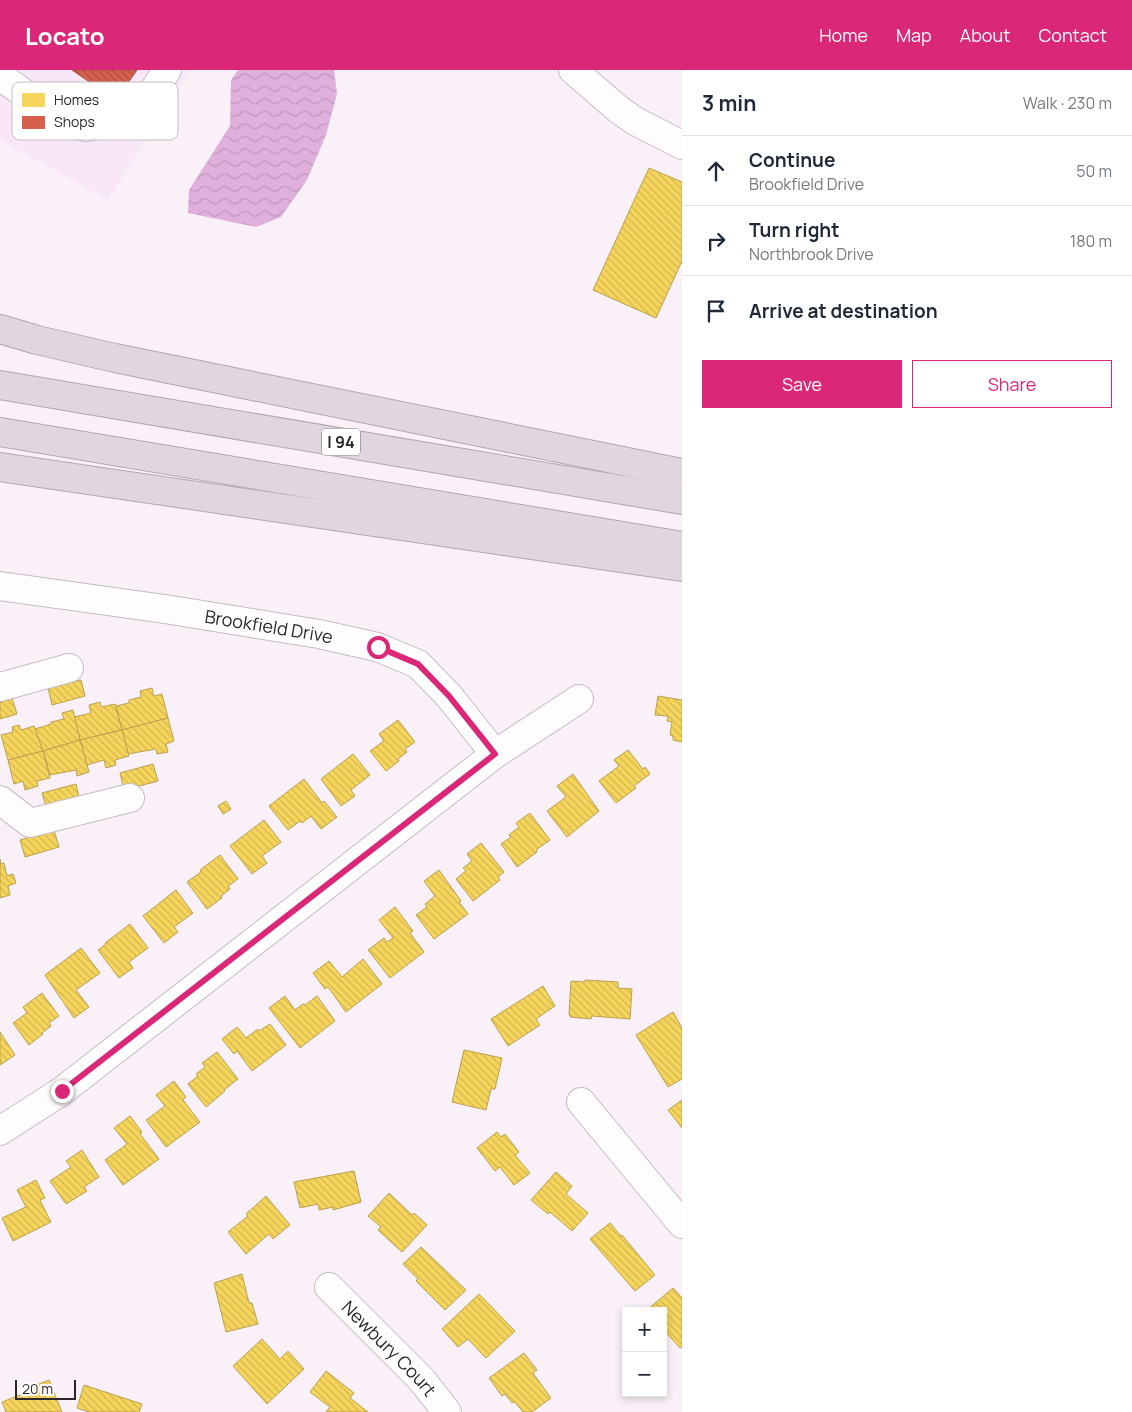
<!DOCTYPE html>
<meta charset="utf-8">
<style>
body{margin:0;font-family:Manrope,sans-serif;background:#f6f6f7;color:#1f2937}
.controls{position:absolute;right:15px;bottom:15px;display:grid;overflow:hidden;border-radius:0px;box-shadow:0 2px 8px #0003}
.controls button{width:45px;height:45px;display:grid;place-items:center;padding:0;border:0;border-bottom:1px solid #e0e1e3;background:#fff;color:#1f2937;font:25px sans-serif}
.scale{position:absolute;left:15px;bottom:12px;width:61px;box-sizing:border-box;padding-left:5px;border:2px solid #2d252c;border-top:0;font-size:14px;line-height:18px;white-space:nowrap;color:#2d252c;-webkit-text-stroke:4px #fff;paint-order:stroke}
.stop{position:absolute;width:15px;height:15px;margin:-11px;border:4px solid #db2777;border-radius:50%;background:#fff}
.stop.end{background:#db2777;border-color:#fff;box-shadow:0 1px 5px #0008}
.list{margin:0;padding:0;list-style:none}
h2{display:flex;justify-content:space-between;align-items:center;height:65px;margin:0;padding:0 20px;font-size:21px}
h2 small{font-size:16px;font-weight:400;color:#747a83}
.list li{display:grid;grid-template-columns:32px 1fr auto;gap:15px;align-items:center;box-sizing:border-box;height:70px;padding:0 20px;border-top:1px solid #e0e1e3}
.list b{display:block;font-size:19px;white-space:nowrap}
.list p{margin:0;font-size:16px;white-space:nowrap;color:#747a83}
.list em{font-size:16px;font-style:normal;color:#747a83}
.actions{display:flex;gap:10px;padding:15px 20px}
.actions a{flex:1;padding:11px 0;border:1px solid #db2777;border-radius:0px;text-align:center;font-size:18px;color:#db2777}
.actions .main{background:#db2777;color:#fff}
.icon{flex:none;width:28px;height:28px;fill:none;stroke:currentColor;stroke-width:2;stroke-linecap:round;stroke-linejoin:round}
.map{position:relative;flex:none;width:682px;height:1342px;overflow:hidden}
header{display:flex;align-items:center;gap:30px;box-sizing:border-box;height:70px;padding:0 25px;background:#db2777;color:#fff}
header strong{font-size:24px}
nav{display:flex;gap:28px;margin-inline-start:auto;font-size:18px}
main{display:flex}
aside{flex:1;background:#fff}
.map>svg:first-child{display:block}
.built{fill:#f9e6f7}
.water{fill:url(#water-waves)}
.homes{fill:url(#homes-back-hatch);stroke:#baa04e}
.shops{fill:url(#shops-back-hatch);stroke:#a34e43}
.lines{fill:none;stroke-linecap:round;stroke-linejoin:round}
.minor-casing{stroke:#c4bcc3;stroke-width:30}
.highway-casing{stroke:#b2a6b2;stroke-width:30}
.minor{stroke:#fefdfe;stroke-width:28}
.highway{stroke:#dfd6de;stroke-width:28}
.route{stroke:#db2777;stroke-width:6}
.labels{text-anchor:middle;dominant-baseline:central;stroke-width:5;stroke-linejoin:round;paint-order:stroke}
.shield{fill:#fff;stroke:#6c666b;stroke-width:1}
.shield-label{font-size:16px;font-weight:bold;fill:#2d252c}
.street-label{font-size:18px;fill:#2d252c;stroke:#fff}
.key{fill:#fff;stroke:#c0bec0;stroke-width:1}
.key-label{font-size:14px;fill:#2d252c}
</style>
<header>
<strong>Locato</strong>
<nav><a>Home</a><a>Map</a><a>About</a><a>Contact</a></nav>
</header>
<main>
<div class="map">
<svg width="682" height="1342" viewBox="0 0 682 1342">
<defs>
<pattern id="water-waves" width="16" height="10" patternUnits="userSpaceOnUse" patternTransform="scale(1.25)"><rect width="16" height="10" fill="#dfb0dc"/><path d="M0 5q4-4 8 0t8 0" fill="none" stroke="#c097bd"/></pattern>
<pattern id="homes-back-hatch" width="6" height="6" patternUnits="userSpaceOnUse" patternTransform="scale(1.25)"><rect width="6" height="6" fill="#f6d55c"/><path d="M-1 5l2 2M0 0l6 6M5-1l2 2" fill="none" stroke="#d3b750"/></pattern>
<pattern id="shops-back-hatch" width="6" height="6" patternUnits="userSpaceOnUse" patternTransform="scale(1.25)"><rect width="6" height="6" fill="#d6604d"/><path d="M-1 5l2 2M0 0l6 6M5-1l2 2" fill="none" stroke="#ae4f40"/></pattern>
</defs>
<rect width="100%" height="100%" fill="#faf0f8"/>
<!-- built -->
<polygon class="built" points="0,0 190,0 108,130 0,70"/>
<!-- water -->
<polygon class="water" points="238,0 334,0 337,24 326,65 307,110 281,147 256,157 188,143 189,120 230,56 231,10"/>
<!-- homes -->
<g class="homes">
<polygon points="649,98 682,112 682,191 656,248 593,220"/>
<polygon points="81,610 85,626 52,635 48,618"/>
<polygon points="152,618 154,626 162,624 168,648 122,660 116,636 129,633 129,630 141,627 140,621"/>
<polygon points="658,626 682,630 682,672 673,670 673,666 670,665 672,652 667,651 668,646 655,645"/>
<polygon points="12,628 17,644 0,649 0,632"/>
<polygon points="100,632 101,637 115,634 122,660 80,670 74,647 91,643 89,635"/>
<polygon points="73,640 80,670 43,681 35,659 51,654 51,652 64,649 62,643"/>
<polygon points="168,648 174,671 166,674 168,682 157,684 156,679 128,684 122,660"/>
<polygon points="398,650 415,672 405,679 407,682 398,689 399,691 386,701 370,681 384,671 379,664"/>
<polygon points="19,655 21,660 34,656 43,681 8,690 1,665 13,662 12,657"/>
<polygon points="122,660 129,686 115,690 116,695 106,698 104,690 87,695 80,670"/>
<polygon points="80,670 89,702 77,706 76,700 50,705 43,681"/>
<polygon points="628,680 643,699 645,697 650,704 634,716 636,718 616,733 599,711 619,696 614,690"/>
<polygon points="43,681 50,708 37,711 38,716 25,720 23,711 14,714 8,690"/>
<polygon points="353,684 370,705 351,720 355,726 341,736 321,709"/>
<polygon points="153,694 158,711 124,720 120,703"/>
<polygon points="573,704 599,741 567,767 547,741 566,727 557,716"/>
<polygon points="304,709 322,733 324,731 337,747 321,759 311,746 302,753 300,751 288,760 269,736"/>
<polygon points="76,714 80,731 47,740 42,723"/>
<polygon points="226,731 231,739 223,744 218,736"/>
<polygon points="530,743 550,770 536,780 537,782 517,797 501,774 511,767 509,765 519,757 516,753"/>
<polygon points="264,750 281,772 262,786 267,793 252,804 230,776"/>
<polygon points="54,760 59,777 25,787 20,770"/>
<polygon points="481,773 504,802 498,807 500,810 473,831 456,809 466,801 463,798 472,791 467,784"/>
<polygon points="220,785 238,809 228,816 230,819 221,826 222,828 207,839 187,812 201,802 200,800"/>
<polygon points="0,789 1,794 4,793 7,806 13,804 16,813 8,816 10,825 0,828"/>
<polygon points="439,800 461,831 459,832 468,844 434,869 416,845 427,837 425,834 435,826 424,811"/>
<polygon points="176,820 193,843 174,857 178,862 164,873 143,846"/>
<polygon points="395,837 413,861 410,863 424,882 390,908 368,880 384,868 387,872 393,868 379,850"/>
<polygon points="130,854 148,878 129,892 133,898 119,908 98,880 106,874 105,873"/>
<polygon points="81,878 100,903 76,920 89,937 74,948 45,905"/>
<polygon points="363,889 382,914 346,942 328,917 325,919 313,903 329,891 342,907"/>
<polygon points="585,910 618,912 618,918 632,919 630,949 592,946 591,949 570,947 571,945 569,945 571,911 585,912"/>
<polygon points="543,916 555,936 536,949 540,955 508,976 491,949"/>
<polygon points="42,923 59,946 49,953 51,956 42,963 43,964 29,975 13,953 27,943 23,937"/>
<polygon points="285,926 295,940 303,934 305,935 317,926 335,951 300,978 269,938"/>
<polygon points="673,942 682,958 682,1009 668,1017 636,965"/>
<polygon points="270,954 286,975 252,1001 237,981 234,984 222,969 237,957 246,968 258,959 259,961"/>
<polygon points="0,962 15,985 0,995"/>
<polygon points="464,980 502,988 495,1019 491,1019 486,1040 452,1032"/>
<polygon points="217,982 238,1009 224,1020 225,1021 206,1037 188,1014 198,1006 196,1004 205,997 202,993"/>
<polygon points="174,1011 186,1027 183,1030 200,1052 166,1077 146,1050 165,1036 156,1025"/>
<polygon points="682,1030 682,1058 668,1040"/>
<polygon points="130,1046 142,1062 140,1064 159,1089 123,1115 105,1090 127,1074 114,1058"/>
<polygon points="497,1062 501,1067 505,1064 519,1082 515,1085 530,1103 514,1115 500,1097 495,1101 477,1078"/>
<polygon points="82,1080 99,1107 84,1117 87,1121 66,1134 50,1111 71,1097 66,1091"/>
<polygon points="354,1101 361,1132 333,1140 333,1137 319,1140 318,1134 300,1138 294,1112"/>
<polygon points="556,1102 572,1116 566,1124 588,1143 572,1161 550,1142 548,1144 531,1130"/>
<polygon points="36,1110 45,1128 40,1130 51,1152 13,1171 2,1148 26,1137 17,1120"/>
<polygon points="389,1123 412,1145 414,1143 427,1155 402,1182 378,1160 381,1157 368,1146"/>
<polygon points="266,1126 290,1155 273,1169 269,1164 246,1184 228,1162 248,1146 246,1144"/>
<polygon points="610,1153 621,1166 622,1165 655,1205 635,1221 590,1169"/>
<polygon points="421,1177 466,1220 445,1240 416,1211 418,1209 403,1194"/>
<polygon points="242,1204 249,1233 252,1233 258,1254 226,1262 214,1213"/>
<polygon points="673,1218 682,1228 682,1277 680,1278 663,1259 663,1241 647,1240"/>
<polygon points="479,1224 515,1261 486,1288 468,1269 458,1277 442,1259"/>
<polygon points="262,1269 280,1289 288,1281 304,1299 267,1334 233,1296"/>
<polygon points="524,1283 537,1300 533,1303 551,1328 532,1342 523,1342 515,1332 512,1333 505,1324 502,1326 489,1308"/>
<polygon points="326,1301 354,1323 350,1328 368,1342 326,1342 330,1337 310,1322"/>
<polygon points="49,1310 62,1342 6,1342 2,1332 30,1321 29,1318"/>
<polygon points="84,1315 142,1334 139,1342 89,1342 77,1338"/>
</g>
<!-- shops -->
<polygon class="shops" points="72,0 137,0 116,30"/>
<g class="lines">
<defs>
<g id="minor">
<polyline points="573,0 618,39 635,51 682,75"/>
<polyline points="0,6 64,52 86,57 119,51 144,36 167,0"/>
<path id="s1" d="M0 516 165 539 319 564 377 577 418 594 449 626 495 684"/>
<polyline points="0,617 69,598"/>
<polyline points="0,730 30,753 130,728"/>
<polyline points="581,1032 682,1154"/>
<polyline points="0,1061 62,1021 495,684 579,629"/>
<path id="s2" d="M329 1217 421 1309 447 1342"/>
</g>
<g id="highway">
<polyline points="0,259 37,270 115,288 682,403"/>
<polyline points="0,315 682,430"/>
<polyline points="0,362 682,476"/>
<polyline points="0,397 682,497"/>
</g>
</defs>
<!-- minor casing -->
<use href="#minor" class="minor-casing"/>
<!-- highway casing -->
<use href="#highway" class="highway-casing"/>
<!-- minor -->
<use href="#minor" class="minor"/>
<!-- highway -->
<use href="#highway" class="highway"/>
</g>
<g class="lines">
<!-- route -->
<polyline class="route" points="62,1021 495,684 449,626 418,594 378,577"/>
</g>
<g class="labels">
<!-- shield labels -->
<rect class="shield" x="322" y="358.5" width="38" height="27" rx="4"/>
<g class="shield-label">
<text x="341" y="372">I 94</text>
</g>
<!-- street labels -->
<g class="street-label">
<text stroke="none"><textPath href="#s1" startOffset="272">Brookfield Drive</textPath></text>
<text stroke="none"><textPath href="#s2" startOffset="86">Newbury Court</textPath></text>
</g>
</g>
<!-- legend -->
<rect x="12" y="12" width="166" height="58" rx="8" class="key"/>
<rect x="22" y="23" width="23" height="14" fill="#f6d55c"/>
<rect x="22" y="46" width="23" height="13" fill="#d6604d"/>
<g class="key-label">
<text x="54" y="35">Homes</text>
<text x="54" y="57">Shops</text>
</g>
</svg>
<div class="controls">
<button>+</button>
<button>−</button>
</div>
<div class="scale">20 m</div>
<div class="stop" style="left:378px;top:577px"></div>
<div class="stop end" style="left:62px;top:1021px"></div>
</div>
<aside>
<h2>3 min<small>Walk · 230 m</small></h2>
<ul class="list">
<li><svg class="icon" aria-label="ahead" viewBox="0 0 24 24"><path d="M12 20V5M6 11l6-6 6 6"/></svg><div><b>Continue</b><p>Brookfield Drive</p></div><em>50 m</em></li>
<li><svg class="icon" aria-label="right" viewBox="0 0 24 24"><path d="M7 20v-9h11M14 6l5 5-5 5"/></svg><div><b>Turn right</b><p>Northbrook Drive</p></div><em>180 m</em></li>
<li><svg class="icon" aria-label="arrive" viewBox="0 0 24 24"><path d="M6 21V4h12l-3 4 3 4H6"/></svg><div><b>Arrive at destination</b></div></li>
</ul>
<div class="actions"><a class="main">Save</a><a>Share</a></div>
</aside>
</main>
